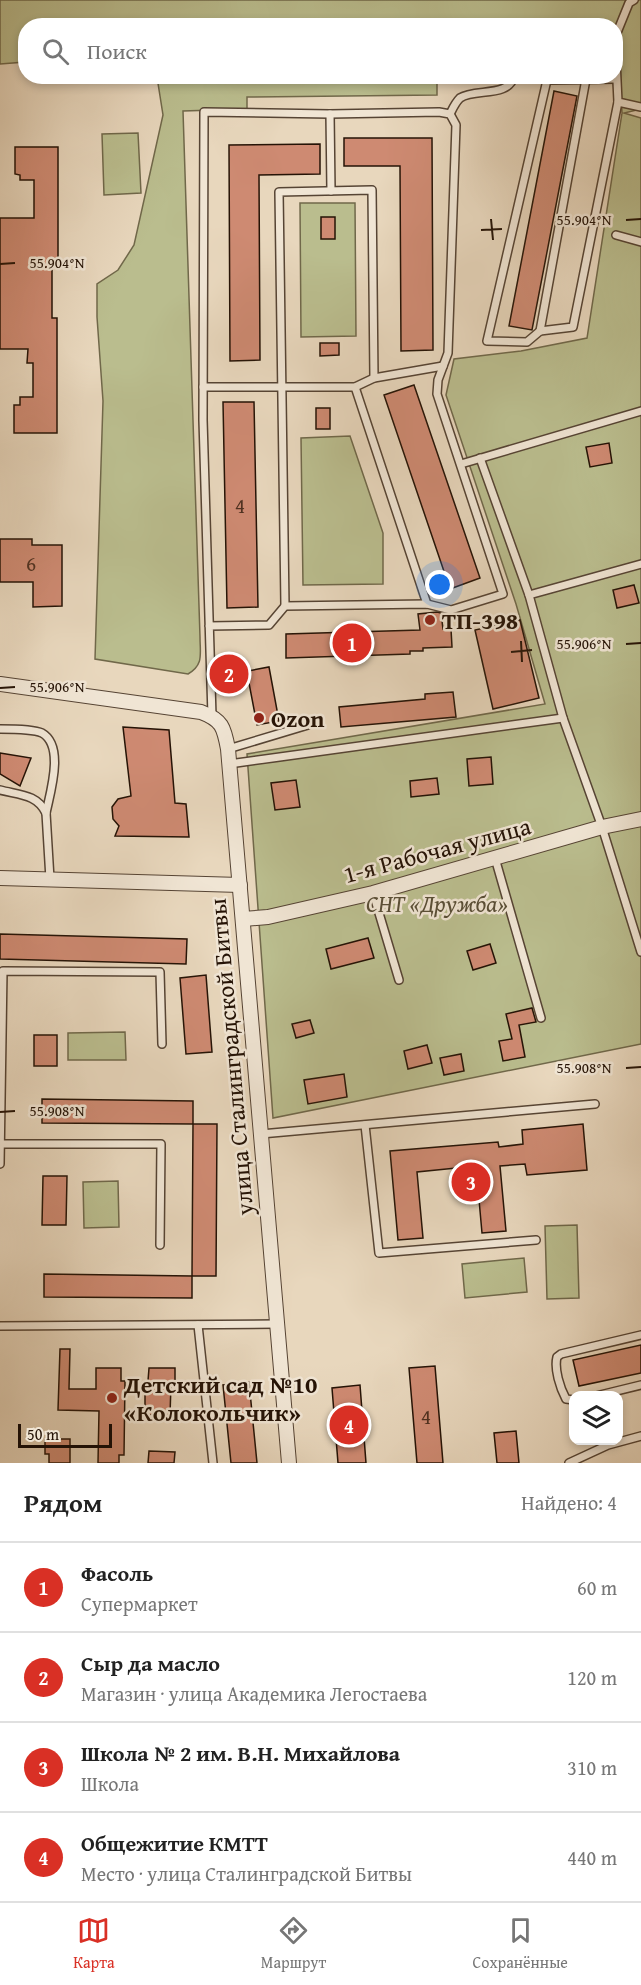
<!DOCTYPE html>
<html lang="ru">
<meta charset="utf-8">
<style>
body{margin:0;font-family:"Gentium Book Plus",serif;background:#f2f2f2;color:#222}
.controls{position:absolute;right:18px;bottom:18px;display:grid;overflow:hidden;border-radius:12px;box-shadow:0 3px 9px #0003}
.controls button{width:54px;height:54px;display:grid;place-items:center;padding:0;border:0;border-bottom:2px solid #e0e0e0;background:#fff;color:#222;font:30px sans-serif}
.scale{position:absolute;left:18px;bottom:15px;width:94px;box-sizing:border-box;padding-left:6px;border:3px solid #251306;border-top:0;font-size:16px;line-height:21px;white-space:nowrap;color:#251306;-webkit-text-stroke:4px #f0e5d4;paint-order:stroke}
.you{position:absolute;left:440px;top:585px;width:21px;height:21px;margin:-15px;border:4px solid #fff;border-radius:50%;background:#1a73e8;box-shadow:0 0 0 9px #1a73e833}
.badge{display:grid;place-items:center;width:39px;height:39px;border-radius:50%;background:#d93025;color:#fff;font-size:20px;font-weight:700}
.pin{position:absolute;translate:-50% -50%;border:3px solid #fff;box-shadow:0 2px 6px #0006}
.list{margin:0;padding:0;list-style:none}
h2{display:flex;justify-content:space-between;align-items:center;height:78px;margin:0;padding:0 24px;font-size:26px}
h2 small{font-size:20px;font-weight:400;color:#767676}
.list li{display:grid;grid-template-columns:39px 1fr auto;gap:18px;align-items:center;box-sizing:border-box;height:90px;padding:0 24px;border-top:2px solid #e0e0e0}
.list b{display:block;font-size:22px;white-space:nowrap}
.list p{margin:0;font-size:20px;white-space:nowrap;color:#767676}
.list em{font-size:20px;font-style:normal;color:#767676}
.icon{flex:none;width:33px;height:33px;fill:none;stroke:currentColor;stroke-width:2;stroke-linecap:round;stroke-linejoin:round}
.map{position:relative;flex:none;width:641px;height:1463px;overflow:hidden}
.search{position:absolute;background:#fff;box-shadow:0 3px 9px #0003;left:18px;right:18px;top:18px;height:66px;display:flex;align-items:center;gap:15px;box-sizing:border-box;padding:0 21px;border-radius:24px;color:#767676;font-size:22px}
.sheet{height:438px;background:#fff}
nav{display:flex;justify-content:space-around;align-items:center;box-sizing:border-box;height:84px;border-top:2px solid #e0e0e0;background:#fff;font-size:16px;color:#767676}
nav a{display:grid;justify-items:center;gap:3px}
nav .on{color:#d93025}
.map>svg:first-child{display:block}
.green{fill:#babd8e;stroke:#70684a;stroke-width:1.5}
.building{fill:#ce8a72;stroke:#251306;stroke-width:1.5}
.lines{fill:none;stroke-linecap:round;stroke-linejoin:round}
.lane-casing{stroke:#564434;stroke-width:10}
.street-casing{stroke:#564434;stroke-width:16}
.lane{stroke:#f0e5d4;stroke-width:7}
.street{stroke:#f0e5d4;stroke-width:14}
.ticks{fill:none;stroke:#251306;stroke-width:2}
.poi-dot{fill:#8f2418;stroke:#f0e5d4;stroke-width:2}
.labels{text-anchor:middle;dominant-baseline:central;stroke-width:5;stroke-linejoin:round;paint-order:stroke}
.number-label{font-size:21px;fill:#4f3121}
.poi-label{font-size:24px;font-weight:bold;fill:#251306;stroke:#f0e5d4;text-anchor:start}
.street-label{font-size:24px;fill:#251306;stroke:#f0e5d4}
.park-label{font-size:24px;font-style:italic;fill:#594e36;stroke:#f0e5d4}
.ticks-label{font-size:15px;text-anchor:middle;fill:#251306;stroke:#f0e5d4;stroke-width:5;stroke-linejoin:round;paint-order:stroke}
</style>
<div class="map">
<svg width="641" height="1463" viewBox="0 0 641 1463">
<rect width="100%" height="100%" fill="#e8d7bd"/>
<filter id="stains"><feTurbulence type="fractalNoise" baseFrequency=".00333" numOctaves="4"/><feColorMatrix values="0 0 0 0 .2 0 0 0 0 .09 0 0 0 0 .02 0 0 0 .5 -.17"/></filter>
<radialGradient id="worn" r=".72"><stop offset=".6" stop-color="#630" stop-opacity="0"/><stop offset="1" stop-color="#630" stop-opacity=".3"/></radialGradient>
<!-- green -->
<g class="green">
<polygon points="0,0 641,0 641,109 624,113 641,118 641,1044 273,1118 247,754 545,704 516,604 446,395 454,359 521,351 587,338 622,113 619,51 616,50 616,26 26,26 25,62 0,64"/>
<path d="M157 77H442H437V95L247 97V109L183 111 200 637C200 654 204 665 188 674L95 659 103 401 97 317V284L118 270 134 245 163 115Z"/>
<polygon points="138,133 141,193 104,195 102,134"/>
<polygon points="300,203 355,203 356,336 301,337"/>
<polygon points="350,436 383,533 383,584 303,585 301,438"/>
<polygon points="125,1032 126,1060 68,1060 68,1033"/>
<polygon points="118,1181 119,1227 84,1228 83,1182"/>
<polygon points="577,1225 579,1298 547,1299 545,1226"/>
<polygon points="524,1258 527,1292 465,1298 462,1264"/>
</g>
<!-- building -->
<g class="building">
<polygon points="554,91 577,96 532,330 509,326"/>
<polygon points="344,138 432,138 433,350 401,351 400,166 344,166"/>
<polygon points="320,144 320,174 259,175 260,360 230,361 229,145"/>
<polygon points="15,147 58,147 58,261 52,261 52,318 57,318 57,433 14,433 14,405 20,405 20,397 33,397 33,363 27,363 28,349 0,349 0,218 34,218 34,180 20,180 20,175 15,174"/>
<rect x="321" y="217" width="14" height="22"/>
<polygon points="320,343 339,343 339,355 320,356"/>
<polygon points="414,385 480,578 450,589 384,395"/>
<polygon points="223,402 254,402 258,607 227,608"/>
<rect x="316" y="408" width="14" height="21"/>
<polygon points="609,443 612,463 590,467 586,447"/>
<polygon points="0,539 32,539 32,545 62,545 62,606 33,607 33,582 0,582"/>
<polygon points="634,585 639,603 617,608 613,590"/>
<polygon points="437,612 441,613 443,629 451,629 452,647 423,648 423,651 410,651 410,654 286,658 286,634 420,630 418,614"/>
<polygon points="520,620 539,698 493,709 475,630"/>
<polygon points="269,667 279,721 257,725 249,683 217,682 216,677"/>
<polygon points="453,692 456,717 341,727 339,707 425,699 425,694"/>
<polygon points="123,727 169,730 175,803 186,804 189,837 115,836 119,826 113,819 112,807 118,799 131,796"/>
<polygon points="0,753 31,758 20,786 0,774"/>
<polygon points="491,757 493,784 469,786 467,759"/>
<polygon points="437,778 439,794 411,797 410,781"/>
<polygon points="296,780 300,807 275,810 271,783"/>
<polygon points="0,934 187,939 186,964 0,959"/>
<polygon points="368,938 374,958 331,969 326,949"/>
<polygon points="490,944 496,963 473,970 467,951"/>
<polygon points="206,975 212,1052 186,1054 180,978"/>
<polygon points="532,1008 536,1022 519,1025 525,1057 503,1061 499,1041 512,1039 506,1014"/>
<polygon points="310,1020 314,1033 296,1038 292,1024"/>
<rect x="34" y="1035" width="23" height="31"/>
<polygon points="427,1045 432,1063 408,1069 404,1051"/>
<polygon points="461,1054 464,1071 444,1075 440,1058"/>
<polygon points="344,1074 347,1097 308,1104 304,1080"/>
<polygon points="42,1099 193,1101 193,1124 42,1123"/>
<polygon points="193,1124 217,1124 216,1276 192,1276"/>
<polygon points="583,1124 587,1170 527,1175 525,1164 500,1166 506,1231 482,1233 476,1166 417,1172 423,1238 398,1240 390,1151 498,1142 499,1147 523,1144 522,1130"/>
<polygon points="43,1176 67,1176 66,1225 42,1225"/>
<polygon points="44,1274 192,1276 192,1298 44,1297"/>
<polygon points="641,1345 641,1373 579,1386 573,1360"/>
<polygon points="60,1349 70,1349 69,1389 96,1389 96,1368 121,1368 121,1381 125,1381 124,1455 119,1455 119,1463 98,1463 99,1411 58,1410"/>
<polygon points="435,1366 443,1463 417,1463 409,1368"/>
<polygon points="149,1368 175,1368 175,1384 171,1384 170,1415 145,1415 145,1381 148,1381"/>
<polygon points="249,1382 257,1463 231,1463 223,1385"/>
<polygon points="360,1385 366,1463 338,1463 332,1388"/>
<polygon points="516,1431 519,1463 497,1463 494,1433"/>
<polygon points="45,1439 70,1439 70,1463 49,1463 49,1454 45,1454"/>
<polygon points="149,1451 175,1452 174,1463 148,1463"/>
</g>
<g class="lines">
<defs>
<g id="lane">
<polyline points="616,35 629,3 634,0"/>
<polyline points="616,60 618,102 641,107"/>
<polyline points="616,79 547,80 487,341 527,342 540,331 573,327 618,102"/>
<polyline points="330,114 331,191"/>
<path d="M450 114C453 108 455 103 460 98 475 88 509 98 514 76"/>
<polyline points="616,235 641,242"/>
<polyline points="540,331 586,79"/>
<polyline points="203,387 355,387 374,378 443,366"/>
<polyline points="355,387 427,604"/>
<polyline points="480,458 529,595 563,718 602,827 641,952"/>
<polyline points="461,464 641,411"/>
<polyline points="529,595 641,564"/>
<polyline points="285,606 279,192 372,190 374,378"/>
<polyline points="209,626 269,625 285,606 427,604 451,610 503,594 437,394 438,380 448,353 456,125 450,114 439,112 330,114 204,112 203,420 212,716"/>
<path d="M0 729C11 729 33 729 42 733 65 746 50 793 46 813"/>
<polyline points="228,749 308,725"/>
<polyline points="229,764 563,718"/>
<path d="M0 790C19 795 37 794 46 813L50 879"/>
<polyline points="495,858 541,1018"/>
<polyline points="373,893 399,980"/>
<polyline points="365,1125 379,1253 536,1240"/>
<polyline points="261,1134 595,1104"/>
<polyline points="0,1144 161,1144 160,1245"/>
<polyline points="0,1164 3,971 160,972 162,1044"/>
<polyline points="198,1325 213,1463"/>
<polyline points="0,1326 277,1324"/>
<polyline points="596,1396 641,1385"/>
<path d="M574 1400 566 1399C560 1388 554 1369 557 1357L561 1354 641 1335"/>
<polyline points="569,1463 608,1445 641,1436"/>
</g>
<g id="street">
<path d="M0 684 201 712C222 720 224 727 228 749L289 1463"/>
<polyline points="0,878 240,885"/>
<polyline points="243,919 268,917 373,893 602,827 641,819"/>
</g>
</defs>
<!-- lane casing -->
<use href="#lane" class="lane-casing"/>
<!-- street casing -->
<use href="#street" class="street-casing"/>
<!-- lane -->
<use href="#lane" class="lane"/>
<!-- street -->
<use href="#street" class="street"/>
</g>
<!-- ticks -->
<path class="ticks" d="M491 219 493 240M626 220 641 219M481 230 502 229M0 264 15 263M521 641 522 662M626 644 641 643M511 652 532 650M0 688 15 687M626 1068 641 1067M0 1112 15 1111"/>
<!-- markers -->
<g class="poi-dot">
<circle cx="430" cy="620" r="6"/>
<circle cx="259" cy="718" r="6"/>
<circle cx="112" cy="1398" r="6"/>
</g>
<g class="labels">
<!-- number labels -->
<g class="number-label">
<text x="240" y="505">4</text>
<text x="31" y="563">6</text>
<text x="426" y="1416">4</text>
</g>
<!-- poi labels -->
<g class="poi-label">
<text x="442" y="620">ТП-398</text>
<text x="271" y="718">Ozon</text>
<text x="124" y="1384">Детский сад №10<tspan x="124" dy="28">«Колокольчик»</tspan></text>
</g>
<!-- street labels -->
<g class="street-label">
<text transform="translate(437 850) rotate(-15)">1-я Рабочая улица</text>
<text transform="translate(231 1057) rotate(-95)">улица Сталинградской Битвы</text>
</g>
<!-- park labels -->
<g class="park-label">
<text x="437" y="903">СНТ «Дружба»</text>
</g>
</g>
<g class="ticks-label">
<text x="584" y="225">55.904°N</text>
<text x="57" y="268">55.904°N</text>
<text x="584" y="649">55.906°N</text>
<text x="57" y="692">55.906°N</text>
<text x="584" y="1073">55.908°N</text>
<text x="57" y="1116">55.908°N</text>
</g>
<rect width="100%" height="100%" filter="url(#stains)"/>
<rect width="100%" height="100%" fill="url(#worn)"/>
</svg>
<div class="controls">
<button><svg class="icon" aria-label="layers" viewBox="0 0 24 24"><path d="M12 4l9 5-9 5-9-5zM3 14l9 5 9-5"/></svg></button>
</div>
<div class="scale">50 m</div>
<div class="you"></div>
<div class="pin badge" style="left:352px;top:643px">1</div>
<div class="pin badge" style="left:229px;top:674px">2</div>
<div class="pin badge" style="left:471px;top:1182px">3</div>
<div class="pin badge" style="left:349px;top:1425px">4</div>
<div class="search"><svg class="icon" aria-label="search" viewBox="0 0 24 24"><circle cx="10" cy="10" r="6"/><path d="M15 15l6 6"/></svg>Поиск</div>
</div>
<section class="sheet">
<h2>Рядом<small>Найдено: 4</small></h2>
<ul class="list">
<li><span class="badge">1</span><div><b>Фасоль</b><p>Супермаркет</p></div><em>60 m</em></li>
<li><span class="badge">2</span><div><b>Сыр да масло</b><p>Магазин · улица Академика Легостаева</p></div><em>120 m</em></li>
<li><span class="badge">3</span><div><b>Школа № 2 им. В.Н. Михайлова</b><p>Школа</p></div><em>310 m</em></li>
<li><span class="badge">4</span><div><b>Общежитие КМТТ</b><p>Место · улица Сталинградской Битвы</p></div><em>440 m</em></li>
</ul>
</section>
<nav>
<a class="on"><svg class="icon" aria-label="map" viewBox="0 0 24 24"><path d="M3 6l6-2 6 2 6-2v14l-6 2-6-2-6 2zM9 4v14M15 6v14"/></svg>Карта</a>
<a><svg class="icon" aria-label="directions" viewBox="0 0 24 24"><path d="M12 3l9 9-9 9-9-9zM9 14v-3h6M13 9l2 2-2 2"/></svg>Маршрут</a>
<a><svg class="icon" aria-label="saved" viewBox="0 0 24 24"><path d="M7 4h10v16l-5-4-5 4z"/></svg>Сохранённые</a>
</nav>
